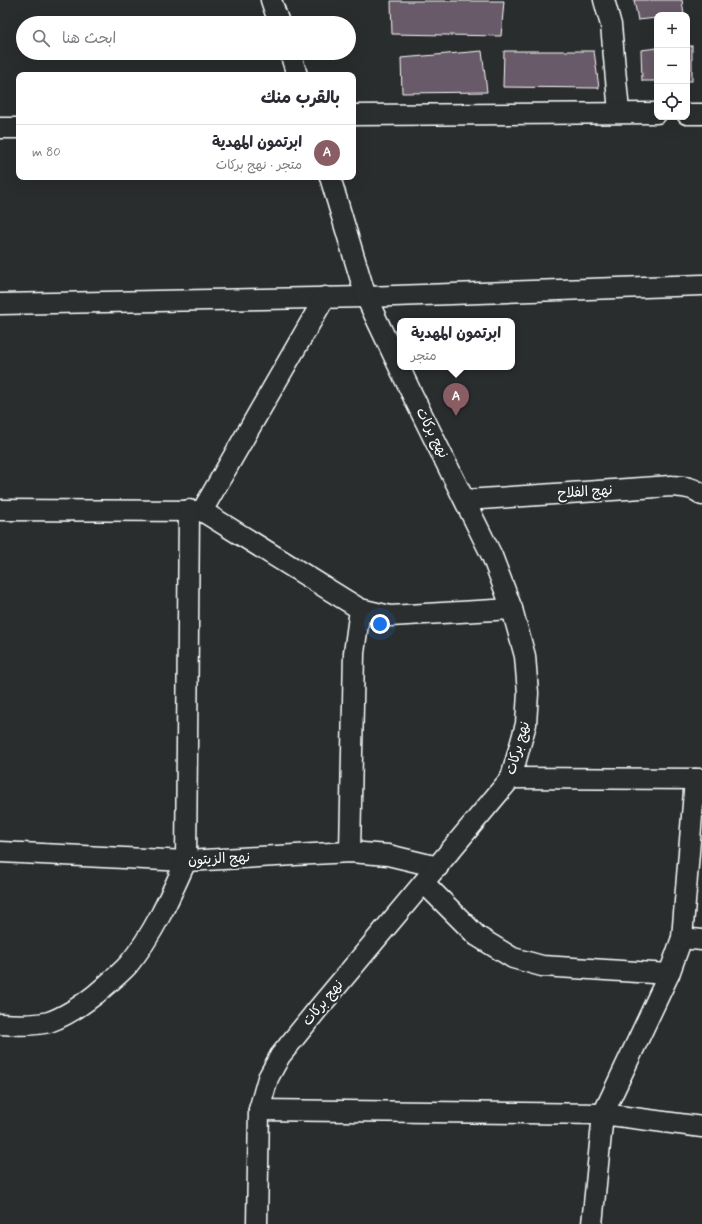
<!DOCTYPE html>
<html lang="ar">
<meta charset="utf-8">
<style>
body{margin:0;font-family:Mynerve,"Playpen Sans Arabic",sans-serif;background:#f7f7f7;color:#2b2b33;direction:rtl}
.controls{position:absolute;right:12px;top:12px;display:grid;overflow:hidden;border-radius:8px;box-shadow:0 4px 16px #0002}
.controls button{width:36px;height:36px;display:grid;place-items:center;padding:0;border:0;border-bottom:1px solid #e1e1e2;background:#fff;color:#2b2b33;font:20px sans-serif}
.you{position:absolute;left:380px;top:624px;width:14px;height:14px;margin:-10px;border:3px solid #fff;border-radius:50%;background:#1a73e8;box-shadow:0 0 0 6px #1a73e833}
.badge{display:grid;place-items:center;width:26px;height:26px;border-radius:50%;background:#8a5d65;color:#fff;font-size:13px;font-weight:700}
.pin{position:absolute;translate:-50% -33px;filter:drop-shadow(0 1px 2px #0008)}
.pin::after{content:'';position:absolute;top:21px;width:14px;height:12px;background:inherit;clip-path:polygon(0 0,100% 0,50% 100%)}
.popup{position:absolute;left:397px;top:318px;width:118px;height:52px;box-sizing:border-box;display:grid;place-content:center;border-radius:8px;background:#fff;filter:drop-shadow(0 1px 3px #0005);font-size:13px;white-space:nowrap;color:#7c7c81}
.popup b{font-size:15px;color:#2b2b33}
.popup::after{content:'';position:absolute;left:50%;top:100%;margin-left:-8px;border:8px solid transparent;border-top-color:#fff}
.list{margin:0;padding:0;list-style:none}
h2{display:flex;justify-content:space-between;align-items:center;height:52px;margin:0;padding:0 16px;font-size:17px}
h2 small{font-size:13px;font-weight:400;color:#7c7c81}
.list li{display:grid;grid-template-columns:26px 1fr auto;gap:12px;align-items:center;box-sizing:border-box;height:56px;padding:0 16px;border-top:1px solid #e1e1e2}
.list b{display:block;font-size:15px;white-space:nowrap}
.list p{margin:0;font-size:13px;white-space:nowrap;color:#7c7c81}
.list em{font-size:13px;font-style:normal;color:#7c7c81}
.icon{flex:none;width:22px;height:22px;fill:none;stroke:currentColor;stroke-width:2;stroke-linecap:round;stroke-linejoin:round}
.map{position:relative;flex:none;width:702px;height:1224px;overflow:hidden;direction:ltr}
.search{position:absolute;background:#fff;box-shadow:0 4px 16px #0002;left:16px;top:16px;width:340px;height:44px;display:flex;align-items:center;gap:10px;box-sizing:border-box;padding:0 14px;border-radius:22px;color:#7c7c81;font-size:15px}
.panel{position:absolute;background:#fff;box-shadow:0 4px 16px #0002;left:16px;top:72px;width:340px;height:108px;border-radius:8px;direction:rtl}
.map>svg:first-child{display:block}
.building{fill:#685a67;stroke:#fff}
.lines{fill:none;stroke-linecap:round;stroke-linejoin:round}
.street-casing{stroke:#fff;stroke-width:23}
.street{stroke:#2a2d2e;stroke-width:20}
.labels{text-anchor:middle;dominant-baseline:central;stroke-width:4;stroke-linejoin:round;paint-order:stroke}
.street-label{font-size:14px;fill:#fff;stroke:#2a2d2e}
</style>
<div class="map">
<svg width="702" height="1224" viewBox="0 0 702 1224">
<rect width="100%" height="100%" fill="#2a2d2e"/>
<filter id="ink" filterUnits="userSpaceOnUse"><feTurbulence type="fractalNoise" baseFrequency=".025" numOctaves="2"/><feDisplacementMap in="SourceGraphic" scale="8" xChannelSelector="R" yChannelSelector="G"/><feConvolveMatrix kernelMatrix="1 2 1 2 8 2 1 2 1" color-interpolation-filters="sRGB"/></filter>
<g filter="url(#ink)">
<!-- building -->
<g class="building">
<polygon points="634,0 682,0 684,15 657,15 657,18 638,20"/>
<polygon points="391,1 504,1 501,36 392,34"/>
<rect x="687" y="46" width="5" height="35"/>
<polygon points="657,48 657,81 642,81 641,50"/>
<polygon points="482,51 487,92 402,93 401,58"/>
<polygon points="504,51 594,51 599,88 503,87"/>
</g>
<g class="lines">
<defs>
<g id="street">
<polyline points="271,0 279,23"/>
<polyline points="604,0 611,25 619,112"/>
<polyline points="290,53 297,75"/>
<polyline points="687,114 702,114"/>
<polyline points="353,115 657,113"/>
<polyline points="0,128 19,128"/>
<polyline points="0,304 366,297 702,285"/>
<path d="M466 500 671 486C682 487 695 487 702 495"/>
<polyline points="0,510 202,511 360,609 354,653 350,852"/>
<polyline points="202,511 325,297"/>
<polyline points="360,609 390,616 512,609"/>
<polyline points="511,778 702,779"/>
<polyline points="0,852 186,861 350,852 388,855 438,867"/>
<polyline points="424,883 477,936 513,958 542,966 669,974 682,938 695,779"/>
<polyline points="682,938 702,940"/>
<path d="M0 1024C15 1025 34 1026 49 1022 66 1016 82 1005 96 994 106 985 119 975 128 965 153 935 170 897 186 861L189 510"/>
<polyline points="259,1110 603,1114 669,974"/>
<polyline points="257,1224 259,1110 268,1078 280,1056 317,1010 511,778 526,724 528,693 525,656 512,609 492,556 410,390 366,297 330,177"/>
<polyline points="592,1224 603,1114 702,1127"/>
</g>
</defs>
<!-- street casing -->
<use href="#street" class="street-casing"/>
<!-- street -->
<use href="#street" class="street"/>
</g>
</g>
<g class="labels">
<!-- street labels -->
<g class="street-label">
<text transform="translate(432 433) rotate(63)">نهج بركات</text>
<text transform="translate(585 492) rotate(-4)">نهج الفلاح</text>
<text transform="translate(518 748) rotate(-74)">نهج بركات</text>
<text transform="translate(219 859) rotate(-3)">نهج الزيتون</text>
<text transform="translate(323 1003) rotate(-50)">نهج بركات</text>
</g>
</g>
</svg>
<div class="controls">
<button>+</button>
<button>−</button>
<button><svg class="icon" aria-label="locate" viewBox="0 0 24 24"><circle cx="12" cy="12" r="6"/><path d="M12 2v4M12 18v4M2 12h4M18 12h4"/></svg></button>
</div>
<div class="you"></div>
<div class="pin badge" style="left:456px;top:416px">A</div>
<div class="popup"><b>ابرتمون المهدية</b>متجر</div>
<div class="search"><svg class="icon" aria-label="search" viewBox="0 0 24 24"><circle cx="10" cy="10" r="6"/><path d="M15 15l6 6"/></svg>ابحث هنا</div>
<section class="panel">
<h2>بالقرب منك<small></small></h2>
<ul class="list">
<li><span class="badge">A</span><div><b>ابرتمون المهدية</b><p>متجر · نهج بركات</p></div><em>80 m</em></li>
</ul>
</section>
</div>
